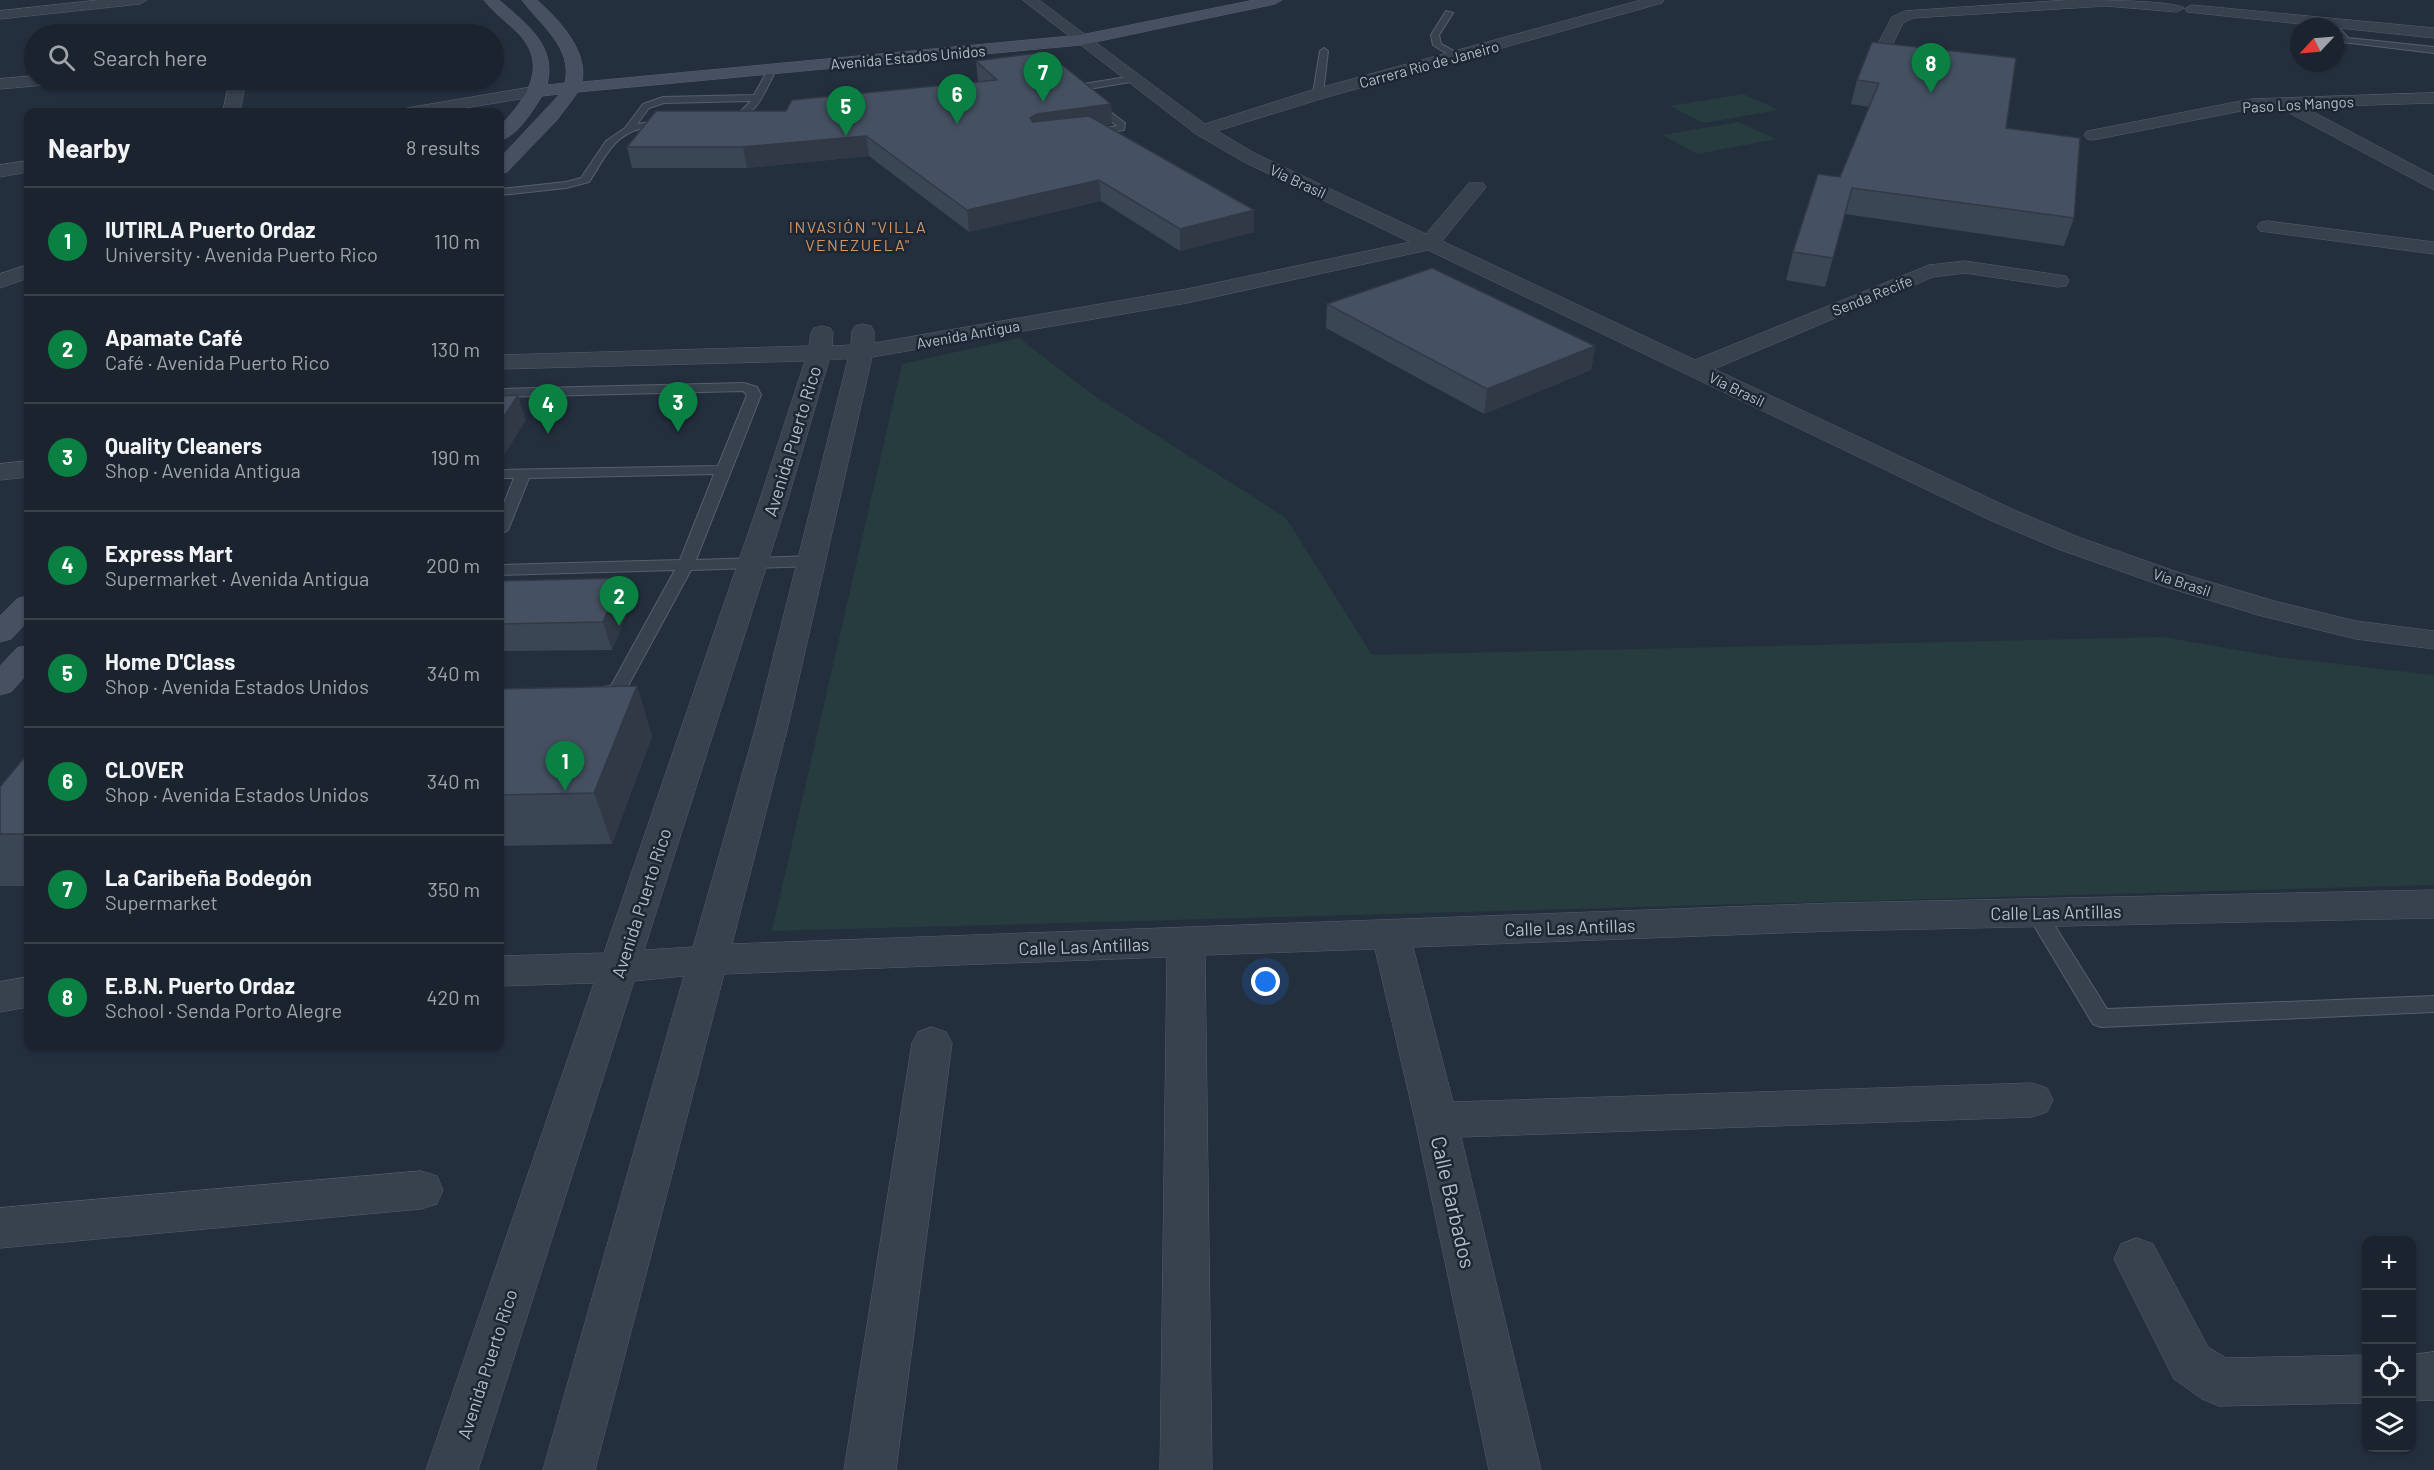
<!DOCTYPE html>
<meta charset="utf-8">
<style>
body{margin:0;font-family:Barlow,sans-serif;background:#282f3a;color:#f1f3f6}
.controls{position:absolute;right:18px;bottom:18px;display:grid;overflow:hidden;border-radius:12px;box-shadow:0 2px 4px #0004}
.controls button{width:54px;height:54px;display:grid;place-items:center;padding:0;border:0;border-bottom:2px solid #39404a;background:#1b232e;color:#f1f3f6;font:30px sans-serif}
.compass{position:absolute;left:2290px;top:18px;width:54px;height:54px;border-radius:50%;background:#1b232e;box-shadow:0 2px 4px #0004;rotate:244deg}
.you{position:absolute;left:1266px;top:982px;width:21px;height:21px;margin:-15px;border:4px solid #fff;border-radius:50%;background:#1a73e8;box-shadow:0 0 0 9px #1a73e833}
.badge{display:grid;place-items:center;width:39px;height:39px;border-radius:50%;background:#0b8043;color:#fff;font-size:20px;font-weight:700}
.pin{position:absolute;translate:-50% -50px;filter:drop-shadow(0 2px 3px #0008)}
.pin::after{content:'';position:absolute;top:32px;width:21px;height:18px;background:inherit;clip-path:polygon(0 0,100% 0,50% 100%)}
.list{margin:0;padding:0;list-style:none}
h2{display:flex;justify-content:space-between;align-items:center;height:78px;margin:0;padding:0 24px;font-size:26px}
h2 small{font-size:20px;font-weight:400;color:#a0a4aa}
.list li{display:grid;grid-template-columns:39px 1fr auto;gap:18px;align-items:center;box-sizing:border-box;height:108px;padding:0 24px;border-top:2px solid #39404a}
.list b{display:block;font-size:22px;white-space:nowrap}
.list p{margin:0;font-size:20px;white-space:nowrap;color:#a0a4aa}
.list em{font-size:20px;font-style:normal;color:#a0a4aa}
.icon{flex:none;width:33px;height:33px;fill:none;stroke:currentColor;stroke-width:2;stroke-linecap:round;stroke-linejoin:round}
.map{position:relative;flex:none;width:2434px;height:1470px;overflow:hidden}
.search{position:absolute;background:#1b232e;box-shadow:0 2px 4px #0004;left:24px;top:24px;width:480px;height:66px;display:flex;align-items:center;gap:15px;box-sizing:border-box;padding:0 21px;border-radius:33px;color:#a0a4aa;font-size:22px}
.panel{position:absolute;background:#1b232e;box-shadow:0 2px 4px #0004;left:24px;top:108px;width:480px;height:942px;border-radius:12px}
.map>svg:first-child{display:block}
.green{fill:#263c3f}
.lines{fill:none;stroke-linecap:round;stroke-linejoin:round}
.lane-casing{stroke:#565f6c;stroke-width:2}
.street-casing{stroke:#565f6c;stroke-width:1}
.secondary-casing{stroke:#565f6c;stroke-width:1}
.lane{fill:#38414e;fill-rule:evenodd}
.street{fill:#38414e;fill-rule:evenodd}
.secondary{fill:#465061;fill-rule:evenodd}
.wall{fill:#3b4654}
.shaded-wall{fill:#303945}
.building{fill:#455162;stroke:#303945;stroke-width:1.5}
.labels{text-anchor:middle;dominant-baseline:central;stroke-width:5;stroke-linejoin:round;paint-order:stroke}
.far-street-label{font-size:15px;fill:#b4bcc9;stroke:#1d2633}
.far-neighbourhood-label{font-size:16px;letter-spacing:1.5px;fill:#d59563;stroke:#1d2633}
.street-label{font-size:18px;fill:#b4bcc9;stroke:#1d2633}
.near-street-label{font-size:21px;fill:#b4bcc9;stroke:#1d2633}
</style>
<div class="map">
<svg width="2434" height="1470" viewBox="0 0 2434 1470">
<rect width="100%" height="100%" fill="#242f3e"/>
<!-- green -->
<g class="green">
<polygon points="1743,94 1779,110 1704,123 1670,106"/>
<polygon points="1739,122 1776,139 1698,154 1662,135"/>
<polygon points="1019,338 1093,395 1286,518 1372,655 2163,637 2278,657 2434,675 2434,885 772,931 902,364"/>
</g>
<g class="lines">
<defs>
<g id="lane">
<polygon points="1446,11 1453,13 1439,35 1441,44 1461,55 1461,59 1455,59 1433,45 1431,35"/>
<polygon points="2333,21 2348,38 2434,47 2434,53 2342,42 2335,32 2335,27 2332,27 2329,23"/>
<polygon points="1324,48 1328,51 1323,94 1318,97 1313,94 1320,51"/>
<path d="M772 67 776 70C760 100 760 114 724 122L719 119 739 113 751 101 664 103 649 108 637 124 670 119 673 120V124C662 126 651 126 640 129 613 135 603 161 589 182L566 188 500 195V189L566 182 581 178 606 141 625 128 643 104 663 97 754 95 768 70Z"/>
<polygon points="1133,76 1137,79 1136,81 1077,91 1072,88 1077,85"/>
<polygon points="1092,98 1125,123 1124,130 1088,135 1088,131 1117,126 1089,103 1087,101"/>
<polygon points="744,383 757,387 761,395 696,560 812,556 820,561 812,566 691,570 623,695 592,696 589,692 592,688 611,686 675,570 500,575 500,565 680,560 714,474 529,478 508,530 500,535 500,513 514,478 500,478 500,470 718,466 747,395 743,391 500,397 500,389"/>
<polygon points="2036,905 2043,907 2107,1009 2434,996 2434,1012 2101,1027 2093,1024 2026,912 2029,907"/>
</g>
<g id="street">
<polygon points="99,0 147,0 140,4 0,19 0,11"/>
<path d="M1023 0H1039L1205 124 1312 90 1641 0H1664L1662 3 1324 98 1217 131 1256 154 1426 234 1469 183H1483L1486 187 1483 191 1442 241 1695 360 1929 265 1965 261 2066 276 2069 281 2066 286 2058 287 1965 273 1933 277 1714 369 2012 509 2078 537 2183 574 2278 602 2356 621 2434 631V649L2356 639 2258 615 2163 586 2058 549 1992 521 1428 250 1187 303 872 357 788 726 732 944 1834 903 2434 890V918L1834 931 1413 947 1453 1102 2032 1083 2047 1088 2053 1100 2047 1112 2032 1117 1461 1137 1541 1470H1489L1415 1120 1375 949 1205 955 1212 1470H1160L1167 957 724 974 595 1470H543L684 976 634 981 478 1470H426L594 983 500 986V956L604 953 760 499 805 361 500 369V355L809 346 811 333 814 328 822 326 830 328 833 333 832 346 851 345 852 331 855 326 863 324 871 326 874 331V343L1187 289 1410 242 1244 162 1196 134ZM848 359 756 726 693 947 644 950 788 499 829 360Z"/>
<path d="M2068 0C2087 0 2174 0 2184 8L2177 12 2106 6 1913 18 1903 23 1887 56 1881 58 1873 53 1892 17 1905 11Z"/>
<polygon points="2192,5 2434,28 2434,38 2187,12 2185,9"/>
<polygon points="34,76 34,80 53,80 45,85 0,89 0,79"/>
<polygon points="230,80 246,80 240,112 223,112"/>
<polygon points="538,86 546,91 544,95 441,112 404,112 407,108 413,107"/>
<polygon points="2434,93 2434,103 2304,107 2434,176 2434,190 2280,108 2251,109 2093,140 2087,139 2084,135 2087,131 2093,130 2251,99"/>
<polygon points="28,161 28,172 0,177 0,165"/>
<polygon points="2267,221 2434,242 2434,254 2260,231 2257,227 2260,223"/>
<polygon points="28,265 28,278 0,288 0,274"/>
<polygon points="28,461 28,477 0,480 0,464"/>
<polygon points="28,977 28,1007 0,1012 0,982"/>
<polygon points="932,1027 946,1032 952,1043 896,1470 844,1470 912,1043 918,1032"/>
<polygon points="421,1171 437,1176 443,1190 437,1204 421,1209 0,1248 0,1208"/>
<polygon points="2137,1238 2153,1244 2208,1347 2226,1358 2366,1355 2366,1403 2219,1406 2202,1399 2174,1379 2114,1259 2121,1244"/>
<polygon points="2434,1352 2434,1400 2412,1401 2412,1355"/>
</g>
<g id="secondary">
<path d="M484 0H499C526 24 557 45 547 85L565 83C573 47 541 26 522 0H537C559 20 588 50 582 82L1081 35 1254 0H1282L1275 4 1081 45 578 92 557 120 507 172 500 174V158L560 94 542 96C533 110 517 137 500 140V126C526 99 550 66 518 33 507 22 493 12 484 0Z"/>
<polygon points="28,596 28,621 11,639 0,642 0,616 17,599"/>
<polygon points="28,646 28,673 11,692 0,695 0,666 17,648"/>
</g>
</defs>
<!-- lane casing -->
<use href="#lane" class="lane-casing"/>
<!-- street casing -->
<use href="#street" class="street-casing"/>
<!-- secondary casing -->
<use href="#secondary" class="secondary-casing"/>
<!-- lane -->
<use href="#lane" class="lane"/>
<!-- street -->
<use href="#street" class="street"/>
<!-- secondary -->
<use href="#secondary" class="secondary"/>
</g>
<!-- wall -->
<g class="wall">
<polygon points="1872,42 2006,128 2074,218 2064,246 1845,214 1825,287 1786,280 1793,252 1840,177 1869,107 1851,104 1857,80"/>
<polygon points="976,61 1111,104 1112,124 1105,125 1254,232 1180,251 1101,201 969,232 869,156 747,168 632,168 627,147 786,111 979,82 978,80"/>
<polygon points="1327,304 1595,346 1591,370 1484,414 1326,328"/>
<polygon points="622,578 630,606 612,650 500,651 500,581"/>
<polygon points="637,686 652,736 612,844 500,846 500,689"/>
<polygon points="28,753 28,886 0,886 0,787"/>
</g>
<!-- shaded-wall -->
<g class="shaded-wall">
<polygon points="1111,104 1112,124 1039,134 1030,118 1037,114"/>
<polygon points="866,136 869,156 747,168 743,147"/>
<polygon points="1099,180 1101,201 969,232 967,210"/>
<polygon points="1254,210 1254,232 1180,251 1180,229"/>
<polygon points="1595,346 1591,370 1484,414 1487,389"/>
<polygon points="518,395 526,420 500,462 500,423"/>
<polygon points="622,578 630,606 612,650 603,622"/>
<polygon points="637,686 652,736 612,844 594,793"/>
</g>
<!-- building -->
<g class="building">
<polygon points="1872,42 2016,58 2006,128 2080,138 2074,218 1852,188 1833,258 1793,252 1818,174 1840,177 1879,83 1857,80"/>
<polygon points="1046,52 1111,104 1037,114 1030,118 1033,122 1089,116 1254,210 1180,229 1099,180 967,210 866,136 743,147 627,147 656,111 786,111 792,100 997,80 976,61"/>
<polygon points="1432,268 1595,346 1487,389 1327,304"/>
<polygon points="518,395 500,423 500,396"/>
<polygon points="622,578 603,622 500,624 500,581"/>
<polygon points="637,686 594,793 500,795 500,689"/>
<polygon points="28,753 28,834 0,834 0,787"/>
</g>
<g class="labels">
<!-- far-street labels -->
<g class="far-street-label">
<text transform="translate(908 57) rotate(-5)">Avenida Estados Unidos</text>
<text transform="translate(1429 64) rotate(-15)">Carrera Río de Janeiro</text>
<text transform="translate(2298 104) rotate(-3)">Paso Los Mangos</text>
<text transform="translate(1298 181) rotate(25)">Vía Brasil</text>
<text transform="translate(1872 295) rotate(-22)">Senda Recife</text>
<text transform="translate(968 334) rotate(-10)">Avenida Antigua</text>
<text transform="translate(1737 389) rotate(26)">Vía Brasil</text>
<text transform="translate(2182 582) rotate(18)">Vía Brasil</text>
</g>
<!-- far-neighbourhood labels -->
<g class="far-neighbourhood-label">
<text x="858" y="226">INVASIÓN "VILLA<tspan x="858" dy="18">VENEZUELA"</tspan></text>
</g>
<!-- street labels -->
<g class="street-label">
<text transform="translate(792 441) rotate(-73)">Avenida Puerto Rico</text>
<text transform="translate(641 903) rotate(-72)">Avenida Puerto Rico</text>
<text transform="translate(2056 912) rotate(-1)">Calle Las Antillas</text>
<text transform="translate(1570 927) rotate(-2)">Calle Las Antillas</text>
<text transform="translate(1084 946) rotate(-2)">Calle Las Antillas</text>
<text transform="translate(487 1364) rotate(-72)">Avenida Puerto Rico</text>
</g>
<!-- near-street labels -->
<g class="near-street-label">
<text transform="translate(1454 1202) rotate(77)">Calle Barbados</text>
</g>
</g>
</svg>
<div class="controls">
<button>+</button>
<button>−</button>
<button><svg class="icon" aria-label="locate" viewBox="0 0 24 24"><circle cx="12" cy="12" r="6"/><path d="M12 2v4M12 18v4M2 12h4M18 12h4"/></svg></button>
<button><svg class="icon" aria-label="layers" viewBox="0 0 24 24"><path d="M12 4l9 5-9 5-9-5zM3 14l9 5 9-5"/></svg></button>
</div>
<svg class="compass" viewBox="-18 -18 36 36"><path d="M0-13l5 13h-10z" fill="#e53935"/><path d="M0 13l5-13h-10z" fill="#a0a4aa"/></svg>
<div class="you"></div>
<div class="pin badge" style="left:565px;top:791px">1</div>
<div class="pin badge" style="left:619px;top:626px">2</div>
<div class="pin badge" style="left:678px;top:432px">3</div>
<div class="pin badge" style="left:548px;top:434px">4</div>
<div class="pin badge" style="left:846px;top:136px">5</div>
<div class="pin badge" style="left:957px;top:124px">6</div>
<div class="pin badge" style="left:1043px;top:102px">7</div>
<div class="pin badge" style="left:1931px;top:93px">8</div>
<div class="search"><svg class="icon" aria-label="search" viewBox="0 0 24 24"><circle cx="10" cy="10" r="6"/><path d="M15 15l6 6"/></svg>Search here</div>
<section class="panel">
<h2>Nearby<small>8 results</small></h2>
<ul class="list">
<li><span class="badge">1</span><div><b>IUTIRLA Puerto Ordaz</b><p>University · Avenida Puerto Rico</p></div><em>110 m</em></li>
<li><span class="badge">2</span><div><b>Apamate Café</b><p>Café · Avenida Puerto Rico</p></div><em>130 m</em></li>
<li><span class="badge">3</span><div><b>Quality Cleaners</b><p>Shop · Avenida Antigua</p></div><em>190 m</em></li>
<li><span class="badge">4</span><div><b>Express Mart</b><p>Supermarket · Avenida Antigua</p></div><em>200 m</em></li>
<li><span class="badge">5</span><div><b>Home D'Class</b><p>Shop · Avenida Estados Unidos</p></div><em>340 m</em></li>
<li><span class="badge">6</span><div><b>CLOVER</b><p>Shop · Avenida Estados Unidos</p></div><em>340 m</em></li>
<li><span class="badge">7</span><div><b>La Caribeña Bodegón</b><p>Supermarket</p></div><em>350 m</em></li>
<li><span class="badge">8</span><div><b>E.B.N. Puerto Ordaz</b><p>School · Senda Porto Alegre</p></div><em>420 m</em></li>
</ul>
</section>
</div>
